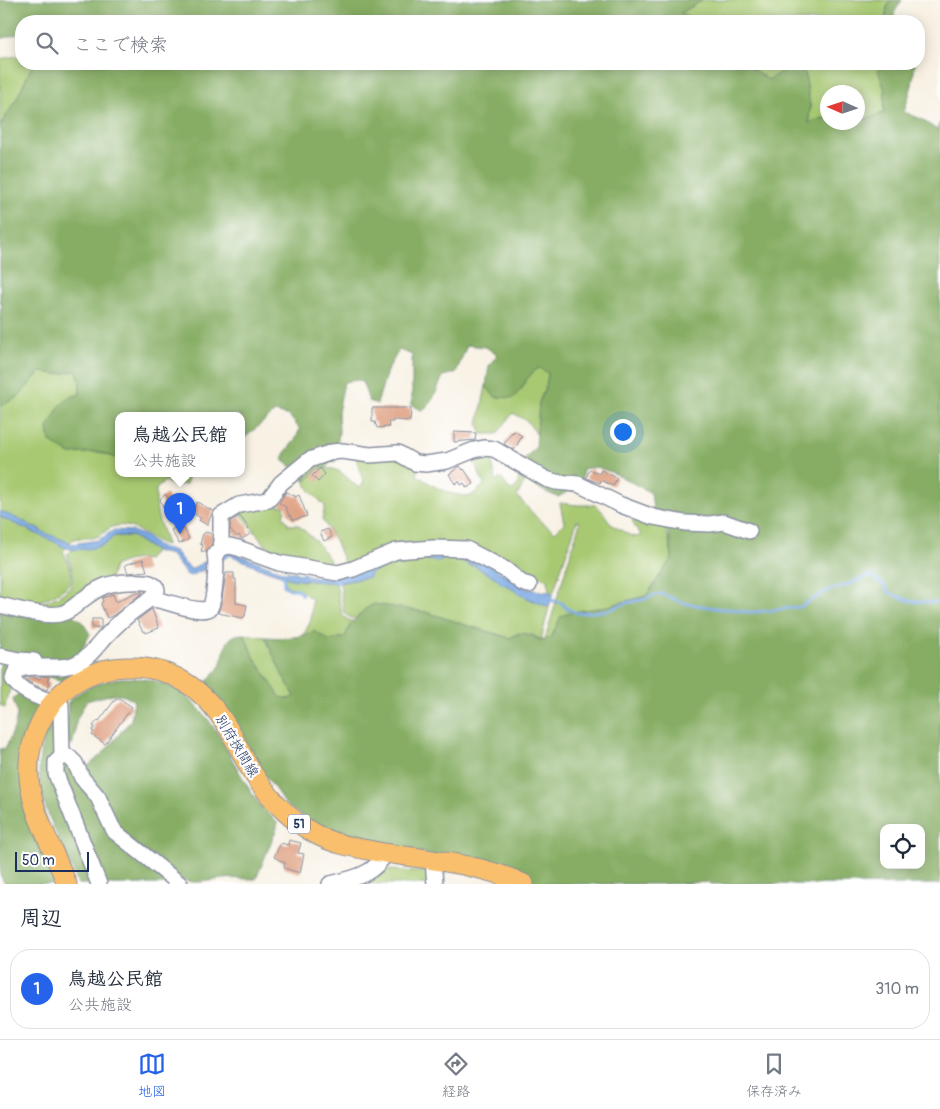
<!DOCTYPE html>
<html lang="ja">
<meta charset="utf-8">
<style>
body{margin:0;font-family:Pangolin,"Klee One",sans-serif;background:#f2f2f3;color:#1f2937}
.controls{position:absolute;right:15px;bottom:15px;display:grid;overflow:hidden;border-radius:10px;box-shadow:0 2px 12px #0003}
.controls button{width:45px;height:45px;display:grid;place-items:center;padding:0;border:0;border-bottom:1px solid #e0e1e3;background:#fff;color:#1f2937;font:25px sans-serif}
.compass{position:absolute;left:820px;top:85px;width:45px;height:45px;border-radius:50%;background:#fff;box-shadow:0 2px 12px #0003;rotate:273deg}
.scale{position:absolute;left:15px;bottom:12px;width:74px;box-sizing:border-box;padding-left:5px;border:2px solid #1b2f5e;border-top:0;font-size:14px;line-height:18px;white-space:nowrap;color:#1b2f5e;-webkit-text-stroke:4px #fff;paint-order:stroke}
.you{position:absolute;left:622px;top:431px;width:18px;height:18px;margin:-12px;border:4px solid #fff;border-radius:50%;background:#1a73e8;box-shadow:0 0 0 8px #1a73e833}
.badge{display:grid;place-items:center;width:32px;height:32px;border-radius:50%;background:#2563eb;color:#fff;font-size:16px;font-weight:700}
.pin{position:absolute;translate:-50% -41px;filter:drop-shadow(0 1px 2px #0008)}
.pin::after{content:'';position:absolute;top:26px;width:18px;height:15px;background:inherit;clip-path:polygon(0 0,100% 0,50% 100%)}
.popup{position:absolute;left:115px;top:412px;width:130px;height:65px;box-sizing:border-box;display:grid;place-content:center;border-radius:10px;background:#fff;filter:drop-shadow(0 1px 4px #0005);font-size:16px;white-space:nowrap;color:#747a83}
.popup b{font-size:19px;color:#1f2937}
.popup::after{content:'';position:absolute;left:50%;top:100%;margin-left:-10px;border:10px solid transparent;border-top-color:#fff}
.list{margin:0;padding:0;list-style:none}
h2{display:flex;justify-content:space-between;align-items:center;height:65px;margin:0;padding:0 20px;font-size:21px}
h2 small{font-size:16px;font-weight:400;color:#747a83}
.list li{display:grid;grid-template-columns:32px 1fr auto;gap:15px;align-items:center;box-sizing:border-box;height:80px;margin:0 10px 10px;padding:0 10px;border:1px solid #e0e1e3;border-radius:20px}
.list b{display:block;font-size:19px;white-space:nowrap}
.list p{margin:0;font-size:16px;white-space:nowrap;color:#747a83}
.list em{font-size:16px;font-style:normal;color:#747a83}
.icon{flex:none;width:28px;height:28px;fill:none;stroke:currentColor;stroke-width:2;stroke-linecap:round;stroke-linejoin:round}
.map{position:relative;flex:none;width:940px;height:884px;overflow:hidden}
.search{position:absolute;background:#fff;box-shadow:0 2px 12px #0003;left:15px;right:15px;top:15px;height:55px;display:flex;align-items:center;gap:12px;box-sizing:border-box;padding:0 18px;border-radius:20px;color:#747a83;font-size:19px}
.sheet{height:155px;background:#fff}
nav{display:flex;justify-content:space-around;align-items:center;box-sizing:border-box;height:70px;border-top:1px solid #e0e1e3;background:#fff;font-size:14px;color:#747a83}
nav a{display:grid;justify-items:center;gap:2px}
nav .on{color:#2563eb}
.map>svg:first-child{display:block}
.green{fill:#a8c972;stroke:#627c68}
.forest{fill:#86ad64;stroke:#506e61;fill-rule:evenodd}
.water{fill:#79a7e2;stroke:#4a6ba0}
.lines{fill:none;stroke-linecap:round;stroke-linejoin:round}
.stream{stroke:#79a7e2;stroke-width:3}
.building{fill:#dfa082}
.minor-casing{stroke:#8a90a0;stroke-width:18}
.major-casing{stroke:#8a90a0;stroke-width:21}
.minor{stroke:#fff;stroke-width:15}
.major{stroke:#f9bf6d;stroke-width:19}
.labels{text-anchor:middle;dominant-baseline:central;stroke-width:4.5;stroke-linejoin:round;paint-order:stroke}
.shield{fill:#fff;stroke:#5f6d8e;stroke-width:1}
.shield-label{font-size:12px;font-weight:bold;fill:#1b2f5e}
.street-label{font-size:14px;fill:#1b2f5e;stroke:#fff}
</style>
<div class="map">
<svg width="940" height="884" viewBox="0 0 940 884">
<rect width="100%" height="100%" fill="#fff"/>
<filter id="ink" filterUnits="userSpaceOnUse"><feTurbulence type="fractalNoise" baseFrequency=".02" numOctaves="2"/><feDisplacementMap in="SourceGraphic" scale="10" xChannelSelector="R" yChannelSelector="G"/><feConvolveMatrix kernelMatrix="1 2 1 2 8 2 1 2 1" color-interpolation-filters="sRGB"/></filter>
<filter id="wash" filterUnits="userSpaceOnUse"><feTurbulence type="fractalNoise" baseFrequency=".0096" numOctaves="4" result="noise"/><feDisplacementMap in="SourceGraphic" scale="20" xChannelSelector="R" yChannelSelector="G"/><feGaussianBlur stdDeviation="1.12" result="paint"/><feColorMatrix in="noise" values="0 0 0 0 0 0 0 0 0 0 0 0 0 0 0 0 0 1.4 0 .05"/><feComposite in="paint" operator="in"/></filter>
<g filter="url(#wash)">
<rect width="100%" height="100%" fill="#f8f1e3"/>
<!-- green -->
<g class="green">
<polygon points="703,0 891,0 887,7 885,21 732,21 723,14 692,21 681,13"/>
<polygon points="17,56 21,57 21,64 33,64 16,100 0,126 0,59"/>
<polygon points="746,64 882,64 878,70 885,90 884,113 858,121 858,92 828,92 827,119 823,118 809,124 810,105 787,68 768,80"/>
<polygon points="539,368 548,373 547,382 539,403 537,435 527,421 513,413 497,434 482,434 478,424 486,386 495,397 522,389 529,374"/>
<path d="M77 371 80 381V394L68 398 70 454 99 452 119 459V473H190L186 484C178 485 172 486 165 481L156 489C156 499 156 508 158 518 161 527 165 535 166 545 147 540 134 520 112 527 106 529 102 536 96 537 88 540 76 535 70 542 67 545 66 549 63 551 67 560 74 572 70 581 66 593 34 604 23 606 16 606 7 602 0 601V406L18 397 40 372 58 374Z"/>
<path d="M490 451 496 481 501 478 511 491 518 485V479L526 480 517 496 538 519 555 532 564 523 560 503 578 505H595L602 511 612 525 631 536 637 537 641 535 634 525 629 510C665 523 666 519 672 558L646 596 604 607 572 612 551 637 545 639 580 522 577 521 553 593H549L548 580 540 577 529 582 486 552 345 565 335 540 322 519 325 506 311 492 304 481 309 479 317 469C342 466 342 475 359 488L364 483 355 455 392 456 419 465 417 475C436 488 448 496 471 496L484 485 471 453Z"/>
<polygon points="287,486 278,502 279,506 284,506 285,511 283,516 289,525 298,525 317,542 329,559 331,566 318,564 301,557 282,559 267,547 237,509"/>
<path d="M114 536H132L155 551 147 560C136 557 123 562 114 566L110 579 68 607H24C39 604 66 598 72 582 75 574 70 562 67 554L71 550 106 544Z"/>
<path d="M453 559 464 560 471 565 473 564 496 578 503 585 504 583 525 597 549 607 541 640 533 635 518 633 510 638 472 627 426 612 402 609H365L356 619 349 617 344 613 340 583 369 577 368 574C380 569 389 564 402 565V562L428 560 438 562V560Z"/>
<path d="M285 577 295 580V578L304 581V580L336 583 342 615 348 620 353 621 345 637 329 640 314 632 303 636 311 620 312 599C307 596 302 591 297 589 292 587 289 588 284 584Z"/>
<polygon points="244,634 265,637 283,676 295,696 289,699 280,698 254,657"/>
<path d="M29 663C18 678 6 690 5 708L0 705V664Z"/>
<polygon points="380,869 417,872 428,871 432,884 348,884"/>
</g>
<!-- forest -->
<g class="forest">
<polygon points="0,0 703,0 681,13 692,20 723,14 732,21 21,21 21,33 0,39"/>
<polygon points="891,0 902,0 894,13 896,21 885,21 887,7"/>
<path d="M33 64H746L768 80 787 68 805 73 810 105 809 123 823 118 827 119 828 122H858V121L884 113 885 90 878 70 882 64H915L912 85 904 112 921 119 937 130 940 122V884H711L709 882 665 884H540L511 872 328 833 287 806 202 687C207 681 213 675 218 669 227 654 222 634 244 634L254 657 280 697 289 699 295 696 283 676 265 637C282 638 298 639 314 631L329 640 345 637 350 625 365 609 374 604 426 612 472 627 510 638C525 629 527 635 541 640L551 637 561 616 572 612 604 607 646 596 672 558 669 533 653 510 651 493 616 474 597 467 583 469 581 491H569L558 497C545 492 539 489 528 482 520 476 518 479 511 471L521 463 536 447 539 403 547 382 548 373 539 368C525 376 525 387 513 398L495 397 486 386 489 366 497 355 486 347 467 345 456 373 443 376 433 399 423 411 412 405V355L399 350 387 371 377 404 369 401 362 381 358 380 344 382 338 412 339 431 337 448 293 468 283 460 284 454 295 440 300 429 289 416 275 412 241 441V415H119V459L99 452 70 454 50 442 48 428 59 407 68 398 80 394V381L77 371 58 374 40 372 18 397 0 406V315L2 303 0 302V126L16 100ZM884 828H921V865H884Z"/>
<polygon points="335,457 336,461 329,463 327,468 317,469 309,479 304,481 303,473 307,465"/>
<path d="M0 608 72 611 76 618 81 620 90 634 80 653 72 661C48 661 24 659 0 654Z"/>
<path d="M72 669 78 674 63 684C53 675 42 676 29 674Z"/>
<path d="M120 678C132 678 144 678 155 681 215 698 227 763 261 806 265 811 272 817 277 822V828L256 879C245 879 232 878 221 879 207 881 196 884 182 880L122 834 92 785 86 768 104 752 131 720 134 701C117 689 104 697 86 701L76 721 75 734 72 745 67 740 68 702C83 687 100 682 120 678Z"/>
<path d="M20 693 38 704 39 706 27 734 60 884H5L0 875V749L6 748C11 735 16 727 17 713 17 708 13 704 13 698Z"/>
<path d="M52 721 56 723 57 742 51 761 95 884H78C57 829 19 779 52 721Z"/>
<polygon points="67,764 97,802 173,884 103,884 60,766"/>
</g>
<!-- water -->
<path class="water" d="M0 511 29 524 28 526 40 529V531L73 544 99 540 114 530 132 531 145 536 157 546 175 551 184 563 191 569 227 550 284 572H296L297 574 305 573V575L325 578 391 559 437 552 476 557 528 589 553 593 549 607 525 597 504 584 503 585 496 578 473 565 471 566C461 558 451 559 439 560V562L428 560 402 562V565C390 564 380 569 369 574V577L336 583 304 580V581L296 579 295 580 260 568 259 569 254 565 230 555 208 568 190 576 186 574 171 555 155 551 132 536H114C111 539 108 543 105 544 91 550 69 553 57 543L0 517Z"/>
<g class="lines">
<!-- stream -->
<g class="stream">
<polyline points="284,574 284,586 290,589 297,589 302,595"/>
<polyline points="547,599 562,603 566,608 577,613 594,612 608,610 626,603 645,599 654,595 663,594 683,603 722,609 731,609 746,612 756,612 800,607 827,591 849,584 870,575 884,585 888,592 897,596 910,601 940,603"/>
</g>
</g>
<g id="blocks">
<!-- building -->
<g class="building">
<polygon points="372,408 411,408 410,421 393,420 393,422 388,422 389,427 377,428 375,422 372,422"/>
<polygon points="514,431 522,436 514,450 504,444 512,432 513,433"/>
<polygon points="454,432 476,433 475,440 454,442"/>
<polygon points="460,466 463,470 464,469 474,484 467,488 464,483 461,485 459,481 455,484 449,474"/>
<polygon points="320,468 325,474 318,482 312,476"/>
<polygon points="590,469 599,474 601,470 617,478 613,486 601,480 600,483 586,478"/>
<polygon points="286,492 292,495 294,495 295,497 299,495 307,516 293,520 290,515 289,516 286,507 279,503"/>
<polygon points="166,494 170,502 163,507 160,499"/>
<polygon points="197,502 213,511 207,525 199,520 201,518 191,512"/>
<polygon points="240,516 249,528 247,530 250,534 242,539 239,535 237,537 230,529 230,521"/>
<polygon points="182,524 189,539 179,544 171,530"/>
<polygon points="328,529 332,537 324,541 320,532"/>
<polygon points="206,532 212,534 212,544 206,552 201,551 203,545 200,544 203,534"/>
<polygon points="143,559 147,571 128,573 125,565"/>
<polygon points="226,573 234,573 234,579 236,579 236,603 247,605 245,616 244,616 243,618 218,613 222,599"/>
<polygon points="142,591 142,593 114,615 107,618 101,604 103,601 102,598 113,594 116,602 136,592 137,594"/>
<polygon points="152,609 159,628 146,633 145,631 143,632 137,620"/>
<rect x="92" y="619" width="9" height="9"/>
<polygon points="41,676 49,677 47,681 50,682 47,690 32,684 24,678 30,677 40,679"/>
<polygon points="119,698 132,707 105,744 92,735 94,732 92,731 95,727 93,726 98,720 99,721 114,701"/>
<polygon points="289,840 301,843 298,853 304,854 300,873 284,868 285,863 274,857 281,843 288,845"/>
</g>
</g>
</g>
<g filter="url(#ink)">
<use href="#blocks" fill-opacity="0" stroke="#8a90a0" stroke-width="1"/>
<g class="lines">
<defs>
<g id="minor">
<polyline points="221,548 230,546 238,548 279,563 338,573 353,569 396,551 433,548 466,549 506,570 522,583 529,585"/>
<path d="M152 599C168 600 197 615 210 608 215 599 217 564 215 554L221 548V516L239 505 268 500 281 483 309 460 332 452 342 451 370 455 398 453 415 463 426 464 447 461 474 450 484 448 494 449 546 479 556 482 578 484 621 505 653 517 685 523 710 524 724 522 749 531"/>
<path d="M0 605C16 609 43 617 60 614 69 612 75 606 82 600 99 587 109 582 131 582 137 582 144 581 150 583 168 591 146 601 140 606 127 615 116 625 106 636 97 646 88 659 75 664 59 671 32 663 18 670 14 672 14 675 13 679 20 693 47 700 61 705L62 757"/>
<polyline points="0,656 19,660 34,661"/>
<polyline points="433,861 435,884"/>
<polyline points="99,884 56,774 56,762 62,757 69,757 75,763 82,778 98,797 111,825 115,832 180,884"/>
<path d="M330 884C352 879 375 875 385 853"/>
</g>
<path id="major" d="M67 884C41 819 5 773 50 706 64 686 90 671 114 668 165 662 202 685 228 728 237 743 244 760 254 775 270 799 291 821 317 835 336 845 358 848 379 852 427 860 479 863 524 884"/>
</defs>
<!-- minor casing -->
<use href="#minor" class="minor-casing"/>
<!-- major casing -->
<use href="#major" class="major-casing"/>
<!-- minor -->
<use href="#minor" class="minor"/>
<!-- major -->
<use href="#major" class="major"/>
</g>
</g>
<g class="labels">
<!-- shield labels -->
<rect class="shield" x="288" y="814.5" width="22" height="19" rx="4"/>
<g class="shield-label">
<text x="299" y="824">51</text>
</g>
<!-- street labels -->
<g class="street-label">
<text transform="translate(237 746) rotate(59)">別府挾間線</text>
</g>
</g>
</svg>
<div class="controls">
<button><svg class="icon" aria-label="locate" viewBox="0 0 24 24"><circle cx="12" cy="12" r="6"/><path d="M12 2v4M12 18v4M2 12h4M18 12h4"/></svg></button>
</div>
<svg class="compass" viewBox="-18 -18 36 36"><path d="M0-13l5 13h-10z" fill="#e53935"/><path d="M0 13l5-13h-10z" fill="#747a83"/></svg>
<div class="scale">50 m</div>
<div class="you"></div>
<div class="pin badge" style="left:180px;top:534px">1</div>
<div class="popup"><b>鳥越公民館</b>公共施設</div>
<div class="search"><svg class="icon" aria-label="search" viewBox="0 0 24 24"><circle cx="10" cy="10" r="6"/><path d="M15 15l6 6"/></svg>ここで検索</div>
</div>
<section class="sheet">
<h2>周辺<small></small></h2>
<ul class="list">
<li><span class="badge">1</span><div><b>鳥越公民館</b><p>公共施設</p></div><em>310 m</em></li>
</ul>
</section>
<nav>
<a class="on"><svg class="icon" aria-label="map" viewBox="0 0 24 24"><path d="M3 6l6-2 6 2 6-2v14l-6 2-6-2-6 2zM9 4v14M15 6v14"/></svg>地図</a>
<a><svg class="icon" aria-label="directions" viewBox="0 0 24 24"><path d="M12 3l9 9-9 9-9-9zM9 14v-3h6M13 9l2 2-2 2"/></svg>経路</a>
<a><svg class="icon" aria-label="saved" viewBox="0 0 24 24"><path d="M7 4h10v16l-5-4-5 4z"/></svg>保存済み</a>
</nav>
